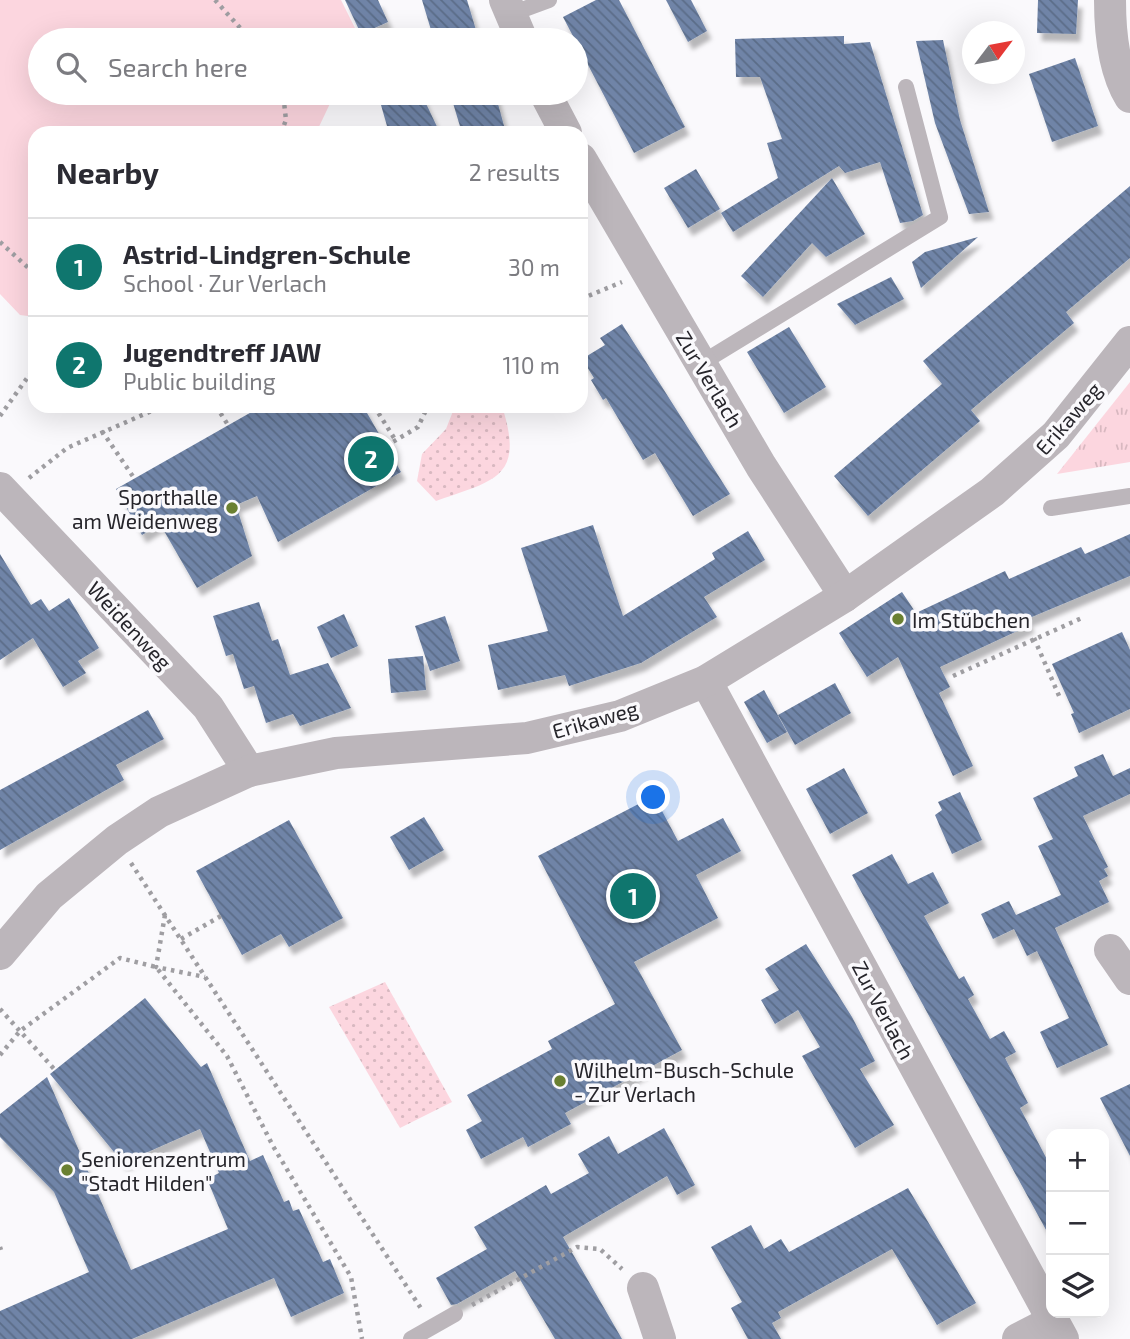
<!DOCTYPE html>
<meta charset="utf-8">
<style>
body{margin:0;font-family:"Exo 2",sans-serif;background:#f7f7f7;color:#2b2b33}
.controls{position:absolute;right:21px;bottom:21px;display:grid;overflow:hidden;border-radius:14px;box-shadow:0 7px 28px #0002}
.controls button{width:63px;height:63px;display:grid;place-items:center;padding:0;border:0;border-bottom:2px solid #e1e1e2;background:#fff;color:#2b2b33;font:35px sans-serif}
.compass{position:absolute;left:962px;top:21px;width:63px;height:63px;border-radius:50%;background:#fff;box-shadow:0 7px 28px #0002;rotate:58deg}
.you{position:absolute;left:654px;top:798px;width:24px;height:24px;margin:-18px;border:5px solid #fff;border-radius:50%;background:#1a73e8;box-shadow:0 0 0 10px #1a73e833}
.badge{display:grid;place-items:center;width:46px;height:46px;border-radius:50%;background:#0f766e;color:#fff;font-size:23px;font-weight:700}
.pin{position:absolute;translate:-50% -50%;border:4px solid #fff;box-shadow:0 2px 7px #0006}
.list{margin:0;padding:0;list-style:none}
h2{display:flex;justify-content:space-between;align-items:center;height:91px;margin:0;padding:0 28px;font-size:30px}
h2 small{font-size:23px;font-weight:400;color:#7c7c81}
.list li{display:grid;grid-template-columns:46px 1fr auto;gap:21px;align-items:center;box-sizing:border-box;height:98px;padding:0 28px;border-top:2px solid #e1e1e2}
.list b{display:block;font-size:26px;white-space:nowrap}
.list p{margin:0;font-size:23px;white-space:nowrap;color:#7c7c81}
.list em{font-size:23px;font-style:normal;color:#7c7c81}
.icon{flex:none;width:38px;height:38px;fill:none;stroke:currentColor;stroke-width:2;stroke-linecap:round;stroke-linejoin:round}
.map{position:relative;flex:none;width:1130px;height:1339px;overflow:hidden}
.search{position:absolute;background:#fff;box-shadow:0 7px 28px #0002;left:28px;top:28px;width:560px;height:77px;display:flex;align-items:center;gap:18px;box-sizing:border-box;padding:0 24px;border-radius:38px;color:#7c7c81;font-size:26px}
.panel{position:absolute;background:#fff;box-shadow:0 7px 28px #0002;left:28px;top:126px;width:560px;height:287px;border-radius:21px}
.map>svg:first-child{display:block}
.grass{fill:url(#grass-tufts)}
.park{fill:url(#park-dots)}
.pitch{fill:#fcd6df}
.building{fill:url(#building-back-hatch);filter:url(#shadow)}
.lines{fill:none;stroke-linecap:round;stroke-linejoin:round}
.path{stroke:#9f9ea2;stroke-width:4.5;stroke-dasharray:3.5 5;stroke-linecap:butt}
.service{stroke:#bcb6bb;stroke-width:16}
.minor{stroke:#bcb6bb;stroke-width:32}
.poi-dot{fill:#6a8031;stroke:#faf9fc;stroke-width:2.5}
.labels{text-anchor:middle;dominant-baseline:central;stroke-width:7;stroke-linejoin:round;paint-order:stroke}
.street-label{font-size:21px;fill:#26252b;stroke:#faf9fc}
.poi-label{font-size:21px;fill:#26252b;stroke:#faf9fc;text-anchor:start}
</style>
<div class="map">
<svg width="1130" height="1339" viewBox="0 0 1130 1339">
<defs>
<pattern id="grass-tufts" width="24" height="20" patternUnits="userSpaceOnUse" patternTransform="scale(1.75)"><rect width="24" height="20" fill="#fcd6df"/><path d="M3 7l-1-3M5 7V3M7 7l1-3M15 17l-1-3M17 17v-4M19 17l1-3" fill="none" stroke="#d8b8c0"/></pattern>
<pattern id="park-dots" width="8" height="8" patternUnits="userSpaceOnUse" patternTransform="scale(1.75)"><rect width="8" height="8" fill="#fcd6df"/><path d="M2 2h.1M6 6h.1" fill="none" stroke="#d8b8c0" stroke-width="1.8" stroke-linecap="round"/></pattern>
<pattern id="building-back-hatch" width="6" height="6" patternUnits="userSpaceOnUse" patternTransform="scale(1.75)"><rect width="6" height="6" fill="#6f84a7"/><path d="M-1 5l2 2M0 0l6 6M5-1l2 2" fill="none" stroke="#5b6c88"/></pattern>
<filter id="shadow"><feDropShadow dx="4.5" dy="8" stdDeviation="2" flood-color="#0004"/></filter>
</defs>
<rect width="100%" height="100%" fill="#faf9fc"/>
<!-- grass -->
<polygon class="grass" points="1130,382 1130,462 1057,474"/>
<!-- park -->
<g class="park">
<path d="M455 406H502C525 478 495 480 436 501L417 481 422 454 446 429Z"/>
<polygon points="385,982 452,1102 400,1128 329,1007"/>
</g>
<!-- pitch -->
<polygon class="pitch" points="0,0 341,0 360,38 40,40 40,93 335,93 316,133 35,133 35,317 20,315 0,294"/>
<!-- building -->
<g class="building">
<polygon points="345,0 378,0 388,22 361,34"/>
<polygon points="422,0 467,0 479,40 434,40"/>
<polygon points="596,0 619,0 685,127 634,153 563,17"/>
<polygon points="666,0 691,0 707,31 688,42"/>
<polygon points="1038,0 1078,0 1076,34 1037,33"/>
<polygon points="844,36 844,44 870,42 923,215 913,221 900,223 880,162 845,173 839,166 733,232 721,213 778,178 767,143 782,139 760,77 736,77 735,39"/>
<polygon points="943,40 960,120 989,212 969,214 935,123 916,41"/>
<polygon points="1075,58 1098,126 1052,142 1029,74"/>
<polygon points="421,93 440,133 389,133 381,105"/>
<polygon points="450,93 495,93 506,133 462,133"/>
<polygon points="696,169 720,209 688,228 664,188"/>
<polygon points="832,178 865,234 826,257 812,243 763,297 741,276"/>
<polygon points="1130,186 1130,258 1066,312 1074,323 971,410 980,421 868,516 834,476 942,384 923,361"/>
<polygon points="978,237 921,288 912,262 925,252"/>
<polygon points="891,277 904,299 855,325 837,304"/>
<polygon points="622,324 730,494 693,516 655,453 643,460 606,398 603,400 591,380 594,378 582,359 605,345 600,338"/>
<polygon points="789,327 826,387 784,413 747,352"/>
<polygon points="262,406 363,406 401,472 278,542 257,496 236,505 252,556 197,588 160,524 142,535 116,489"/>
<polygon points="593,525 623,616 715,559 712,553 748,531 765,560 704,597 717,617 641,663 569,686 565,675 498,690 488,645 548,631 521,548"/>
<polygon points="1130,534 1130,576 1027,619 1030,625 940,667 950,687 939,693 973,766 953,776 898,657 867,677 839,633 902,592 916,613 1005,571 1009,579 1081,547 1085,554"/>
<polygon points="0,554 31,605 41,599 49,611 69,598 99,648 78,661 86,673 63,687 33,638 0,660"/>
<polygon points="259,602 272,641 278,639 290,675 328,663 351,708 300,726 293,714 266,723 254,686 244,689 233,654 226,656 213,616"/>
<polygon points="344,614 358,646 331,658 317,627"/>
<polygon points="445,616 460,661 430,671 415,626"/>
<polygon points="1122,632 1130,650 1130,709 1079,733 1071,714 1074,713 1052,664"/>
<polygon points="423,656 426,690 391,693 388,659"/>
<polygon points="835,683 851,713 795,745 778,715"/>
<polygon points="764,690 787,732 767,743 744,702"/>
<polygon points="148,710 164,739 116,765 124,780 0,850 0,790"/>
<polygon points="1103,754 1113,776 1130,768 1130,794 1083,816 1108,867 1104,869 1108,876 1099,881 1109,902 1055,928 1108,1045 1057,1068 1040,1032 1069,1018 1037,951 1027,956 1014,929 993,939 981,914 1009,901 1016,915 1061,895 1038,846 1053,839 1033,798 1078,776 1074,767"/>
<polygon points="844,768 868,813 830,834 806,789"/>
<polygon points="960,792 982,840 952,854 935,815 942,810 938,802"/>
<polygon points="654,796 678,841 723,818 741,851 696,875 718,918 634,962 682,1050 565,1113 571,1124 528,1147 523,1137 481,1159 466,1130 482,1121 467,1095 552,1049 548,1041 615,1004 538,856"/>
<polygon points="424,817 444,850 409,870 390,837"/>
<polygon points="289,820 343,918 289,947 281,934 242,955 196,871"/>
<polygon points="892,854 908,884 933,872 949,903 924,916 959,979 964,976 974,995 968,999 990,1039 1004,1031 1016,1052 1005,1058 1028,1103 1020,1108 1051,1167 1051,1239 852,875"/>
<polygon points="806,944 852,1017 875,1061 860,1069 894,1125 855,1148 802,1056 820,1047 798,1010 775,1024 761,1000 779,990 765,969"/>
<polygon points="145,998 201,1067 207,1063 250,1161 263,1155 284,1202 289,1200 293,1211 299,1209 323,1262 330,1259 344,1293 291,1317 274,1278 132,1339 0,1339 0,1311 89,1272 54,1192 0,1137 0,1114 47,1077 131,1270 228,1229 207,1179 219,1173 200,1129 123,1163 50,1074"/>
<polygon points="1130,1084 1130,1156 1100,1098"/>
<polygon points="664,1128 695,1185 677,1195 667,1176 563,1237 622,1339 555,1339 515,1271 457,1304 451,1305 436,1278 487,1249 474,1227 546,1185 551,1194 589,1173 578,1154 609,1136 618,1154"/>
<polygon points="908,1188 976,1303 937,1325 892,1249 778,1312 781,1318 772,1323 781,1339 748,1339 731,1308 742,1302 711,1247 751,1225 764,1249 781,1239 789,1252"/>
</g>
<g class="lines">
<!-- path -->
<g class="path">
<polyline points="215,0 251,40"/>
<polyline points="281,133 286,120 283,93"/>
<polyline points="0,242 35,274"/>
<polyline points="581,299 622,282"/>
<polyline points="216,406 228,425"/>
<polyline points="374,406 396,441"/>
<polyline points="0,416 35,367"/>
<polyline points="102,431 134,478"/>
<polyline points="386,446 418,427 428,406"/>
<polyline points="29,478 67,448 163,406"/>
<polyline points="1034,638 1060,698"/>
<polyline points="953,676 1084,617"/>
<polyline points="131,863 422,1310"/>
<polyline points="165,915 156,967 205,977"/>
<polyline points="181,939 221,916"/>
<polyline points="0,1009 55,1070"/>
<polyline points="0,1055 20,1031 120,958 156,967 227,1056 273,1146 351,1277 362,1339"/>
<polyline points="0,1247 1,1250"/>
<polyline points="472,1305 577,1247 600,1249 622,1269"/>
</g>
<!-- service -->
<g class="service">
<polyline points="511,14 549,0"/>
<polyline points="700,364 940,217 906,87"/>
<polyline points="1051,508 1130,496"/>
<polyline points="411,1339 455,1314"/>
</g>
<!-- minor -->
<g class="minor">
<polyline points="505,0 522,40"/>
<path d="M1110 0C1110 32 1113 69 1130 97"/>
<polyline points="545,93 566,133"/>
<polyline points="581,159 761,466 845,596"/>
<polyline points="0,488 208,707 249,771"/>
<polyline points="706,681 1063,1339"/>
<polyline points="1110,950 1130,979"/>
<polyline points="0,954 49,896 117,840 159,812 249,771 336,753 527,738 620,716 706,681 845,596 992,492 1056,435 1130,342"/>
<polyline points="643,1288 660,1339"/>
<polyline points="1018,1339 1053,1321"/>
</g>
</g>
<!-- markers -->
<g class="poi-dot">
<circle cx="232" cy="508" r="7"/>
<circle cx="898" cy="619" r="7"/>
<circle cx="560" cy="1081" r="7"/>
<circle cx="67" cy="1170" r="7"/>
</g>
<g class="labels">
<!-- street labels -->
<g class="street-label">
<text transform="translate(710 379) rotate(59)">Zur Verlach</text>
<text transform="translate(1068 418) rotate(-49)">Erikaweg</text>
<text transform="translate(130 625) rotate(47)">Weidenweg</text>
<text transform="translate(595 719) rotate(-16)">Erikaweg</text>
<text transform="translate(884 1010) rotate(62)">Zur Verlach</text>
</g>
<!-- poi labels -->
<g class="poi-label">
<text x="218" y="496" text-anchor="end">Sporthalle<tspan x="218" dy="24">am Weidenweg</tspan></text>
<text x="912" y="619">Im Stübchen</text>
<text x="574" y="1069">Wilhelm-Busch-Schule<tspan x="574" dy="24">- Zur Verlach</tspan></text>
<text x="81" y="1158">Seniorenzentrum<tspan x="81" dy="24">"Stadt Hilden"</tspan></text>
</g>
</g>
</svg>
<div class="controls">
<button>+</button>
<button>−</button>
<button><svg class="icon" aria-label="layers" viewBox="0 0 24 24"><path d="M12 4l9 5-9 5-9-5zM3 14l9 5 9-5"/></svg></button>
</div>
<svg class="compass" viewBox="-18 -18 36 36"><path d="M0-13l5 13h-10z" fill="#e53935"/><path d="M0 13l5-13h-10z" fill="#7c7c81"/></svg>
<div class="you"></div>
<div class="pin badge" style="left:633px;top:896px">1</div>
<div class="pin badge" style="left:371px;top:459px">2</div>
<div class="search"><svg class="icon" aria-label="search" viewBox="0 0 24 24"><circle cx="10" cy="10" r="6"/><path d="M15 15l6 6"/></svg>Search here</div>
<section class="panel">
<h2>Nearby<small>2 results</small></h2>
<ul class="list">
<li><span class="badge">1</span><div><b>Astrid-Lindgren-Schule</b><p>School · Zur Verlach</p></div><em>30 m</em></li>
<li><span class="badge">2</span><div><b>Jugendtreff JAW</b><p>Public building</p></div><em>110 m</em></li>
</ul>
</section>
</div>
